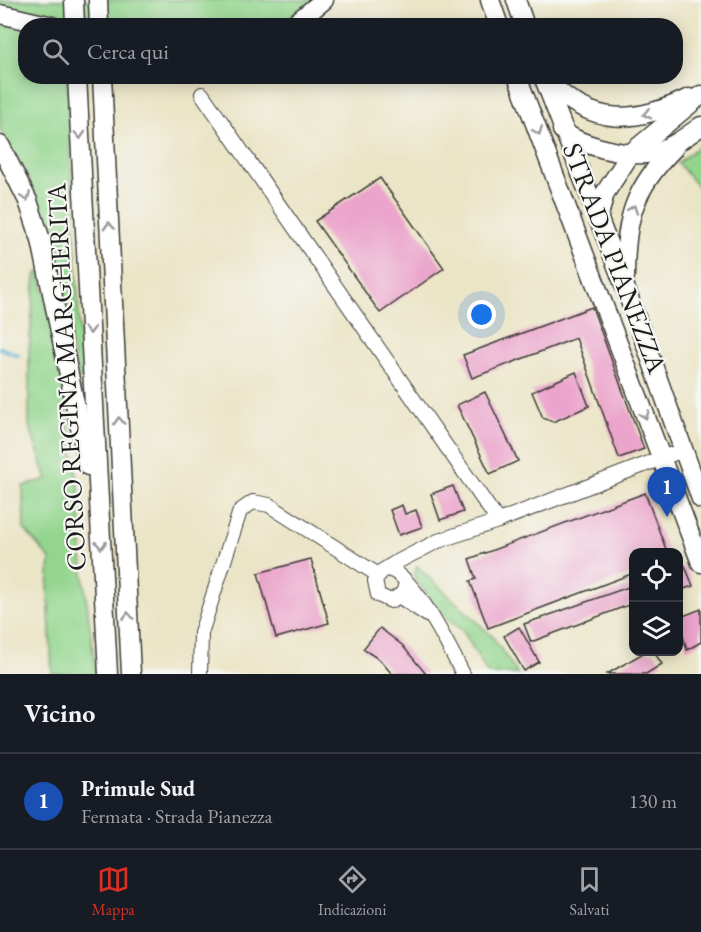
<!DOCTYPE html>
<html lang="it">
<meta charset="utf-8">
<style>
body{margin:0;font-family:"EB Garamond",serif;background:#20242c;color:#f1f3f6}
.controls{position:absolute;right:18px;bottom:18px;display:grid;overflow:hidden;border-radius:12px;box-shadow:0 3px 15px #0003}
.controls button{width:54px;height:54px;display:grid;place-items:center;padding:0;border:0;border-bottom:2px solid #363941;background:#171b24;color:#f1f3f6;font:30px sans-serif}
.you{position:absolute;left:482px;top:315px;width:21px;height:21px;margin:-15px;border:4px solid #fff;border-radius:50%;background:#1a73e8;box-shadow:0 0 0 9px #1a73e833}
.badge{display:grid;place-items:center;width:39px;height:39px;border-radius:50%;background:#d93025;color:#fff;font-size:20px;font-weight:700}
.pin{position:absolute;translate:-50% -50px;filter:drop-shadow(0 2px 3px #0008)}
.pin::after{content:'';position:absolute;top:32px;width:21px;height:18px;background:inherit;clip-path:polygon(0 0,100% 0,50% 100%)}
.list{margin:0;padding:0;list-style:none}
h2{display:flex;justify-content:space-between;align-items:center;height:78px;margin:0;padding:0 24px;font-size:26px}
h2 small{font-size:20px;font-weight:400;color:#9ea1a6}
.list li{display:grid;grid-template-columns:39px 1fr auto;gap:18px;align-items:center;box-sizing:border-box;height:96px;padding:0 24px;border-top:2px solid #363941}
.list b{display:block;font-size:22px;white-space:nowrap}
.list p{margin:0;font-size:20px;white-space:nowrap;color:#9ea1a6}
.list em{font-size:20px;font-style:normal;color:#9ea1a6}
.icon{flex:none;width:33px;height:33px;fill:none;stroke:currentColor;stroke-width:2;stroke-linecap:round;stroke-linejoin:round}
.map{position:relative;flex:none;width:701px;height:674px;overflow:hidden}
.search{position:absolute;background:#171b24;box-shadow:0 3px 15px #0003;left:18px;right:18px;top:18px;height:66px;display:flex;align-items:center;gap:15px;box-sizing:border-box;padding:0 21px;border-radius:24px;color:#9ea1a6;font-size:22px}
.sheet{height:174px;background:#171b24}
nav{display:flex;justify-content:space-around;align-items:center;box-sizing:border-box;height:84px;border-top:2px solid #363941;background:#171b24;font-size:16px;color:#9ea1a6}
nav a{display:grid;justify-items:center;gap:3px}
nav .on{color:#d93025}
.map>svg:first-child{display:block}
.green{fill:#93d58d;stroke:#587854;stroke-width:1.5}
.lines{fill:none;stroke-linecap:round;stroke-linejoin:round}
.stream{stroke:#54b2d2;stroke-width:4.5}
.building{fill:#eba4cb}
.minor-casing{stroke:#3b3a36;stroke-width:16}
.major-casing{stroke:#3b3a36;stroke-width:21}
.minor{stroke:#fff;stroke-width:14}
.major{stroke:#fff;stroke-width:18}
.oneway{stroke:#999}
.labels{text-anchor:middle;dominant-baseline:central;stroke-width:4.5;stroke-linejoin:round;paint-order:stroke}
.street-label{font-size:27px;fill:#1c1c1c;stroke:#f6f6f2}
</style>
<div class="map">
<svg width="701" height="674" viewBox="0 0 701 674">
<rect width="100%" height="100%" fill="#f6f6f2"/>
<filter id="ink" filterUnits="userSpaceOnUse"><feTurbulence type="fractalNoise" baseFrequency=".0167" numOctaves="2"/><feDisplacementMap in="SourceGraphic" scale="12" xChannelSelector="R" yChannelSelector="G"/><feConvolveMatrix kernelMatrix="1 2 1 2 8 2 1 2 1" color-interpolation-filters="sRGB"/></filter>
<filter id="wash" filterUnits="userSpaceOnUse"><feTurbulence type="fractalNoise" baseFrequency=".008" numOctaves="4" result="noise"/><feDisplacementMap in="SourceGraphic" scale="24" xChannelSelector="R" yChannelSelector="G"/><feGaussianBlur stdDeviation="1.35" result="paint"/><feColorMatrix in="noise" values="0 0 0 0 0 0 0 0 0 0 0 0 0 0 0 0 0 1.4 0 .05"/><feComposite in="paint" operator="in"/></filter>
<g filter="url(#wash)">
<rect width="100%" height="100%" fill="#ebe5c7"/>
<!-- green -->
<g class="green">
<polygon points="0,0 314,0 279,26 80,25 0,7"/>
<polygon points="0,23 25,28 26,76 67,77 82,378 78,379 51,245 28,177 0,129"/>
<polygon points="701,144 701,191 678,163"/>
<polygon points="40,271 63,384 79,489 83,572 96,674 52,674 48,590 50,559 24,529 23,486 47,479 29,425 29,351 35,276"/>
<polygon points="417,566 492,636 518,674 488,674 463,631 443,616 414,577"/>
</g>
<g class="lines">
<!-- stream -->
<polyline class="stream" points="0,348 18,355"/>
</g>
<g id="blocks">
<!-- building -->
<g class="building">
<polygon points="380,178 444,268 380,313 315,221"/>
<polygon points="592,307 644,449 619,458 576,338 472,378 463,355"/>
<polygon points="576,372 589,406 553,422 543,418 532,392"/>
<polygon points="485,392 518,461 490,474 457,405"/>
<polygon points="453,486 463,512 440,520 431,494"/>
<polygon points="645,493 667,552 634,552 634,573 488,628 470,581 476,579 469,559"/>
<polygon points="402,505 405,514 416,510 422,527 399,535 390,510"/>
<polygon points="311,559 329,623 276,638 258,573"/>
<polygon points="685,566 693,586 678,591 678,568"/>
<polygon points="634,585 634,603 531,642 524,624"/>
<polygon points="701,609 701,642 687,650 678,618"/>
<polygon points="519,627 539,662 524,671 504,636"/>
<polygon points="380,628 402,645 426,674 392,674 380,660 363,649"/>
<polygon points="645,652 654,652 662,664 646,674 607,674"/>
</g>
</g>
</g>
<g filter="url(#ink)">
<use href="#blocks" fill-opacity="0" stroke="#3b3a36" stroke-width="1.5"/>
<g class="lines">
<defs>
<g id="minor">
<polyline points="202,94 498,521"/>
<path d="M387 569C413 572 450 649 463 674"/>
<polyline points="406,583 403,593 391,601 378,595 375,581 382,571 395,563 438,541 498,521 683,450"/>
<polyline points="400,597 429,616"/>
<polyline points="200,674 201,633 240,511 253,502 269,505 378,575"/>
</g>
<g id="major">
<polyline points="74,0 75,26"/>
<polyline points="98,0 99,26"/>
<polyline points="490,0 499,26"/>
<polyline points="516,0 525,26"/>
<polyline points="0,14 52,26"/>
<polyline points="292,26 324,0"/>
<polyline points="77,76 108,674"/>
<polyline points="102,76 131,674"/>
<polyline points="517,76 701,563"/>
<polyline points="543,76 625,287 701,499"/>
<path d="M548 81C592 127 635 124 689 98"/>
<path d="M562 130C577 145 631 158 651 153 670 149 686 137 701 126"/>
<polyline points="0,145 28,201 41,240 88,466"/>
<polyline points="598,219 605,193 631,153 701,95"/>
<path d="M625 277C625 220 633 189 674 148"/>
</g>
</defs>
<!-- minor casing -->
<use href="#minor" class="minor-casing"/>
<!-- major casing -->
<use href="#major" class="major-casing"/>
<!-- minor -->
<use href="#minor" class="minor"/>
<!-- major -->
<use href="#major" class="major"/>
</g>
<!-- one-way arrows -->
<defs><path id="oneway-chevron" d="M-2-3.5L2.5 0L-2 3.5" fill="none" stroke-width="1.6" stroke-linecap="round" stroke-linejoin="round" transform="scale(1.5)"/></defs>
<g class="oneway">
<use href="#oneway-chevron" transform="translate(647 114) rotate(167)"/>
<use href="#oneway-chevron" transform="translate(538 131) rotate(69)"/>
<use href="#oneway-chevron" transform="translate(80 135) rotate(87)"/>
<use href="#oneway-chevron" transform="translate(26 197) rotate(68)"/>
<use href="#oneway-chevron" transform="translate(633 209) rotate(-70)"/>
<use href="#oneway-chevron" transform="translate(109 226) rotate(-93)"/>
<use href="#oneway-chevron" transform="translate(90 330) rotate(87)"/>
<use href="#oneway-chevron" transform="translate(645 415) rotate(69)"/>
<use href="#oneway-chevron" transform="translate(119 421) rotate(-93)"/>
<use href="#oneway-chevron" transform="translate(101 545) rotate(87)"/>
<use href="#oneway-chevron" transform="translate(128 616) rotate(-93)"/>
</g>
</g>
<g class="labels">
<!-- street labels -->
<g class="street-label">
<text transform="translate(615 258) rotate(69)">STRADA PIANEZZA</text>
<text transform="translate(66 377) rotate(-93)">CORSO REGINA MARGHERITA</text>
</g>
</g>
</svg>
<div class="controls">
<button><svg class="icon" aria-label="locate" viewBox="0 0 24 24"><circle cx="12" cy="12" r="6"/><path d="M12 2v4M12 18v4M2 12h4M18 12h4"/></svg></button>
<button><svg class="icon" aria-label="layers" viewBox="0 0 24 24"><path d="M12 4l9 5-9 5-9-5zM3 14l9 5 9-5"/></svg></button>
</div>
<div class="you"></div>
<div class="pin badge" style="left:667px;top:517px;background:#1a4fb4">1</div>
<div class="search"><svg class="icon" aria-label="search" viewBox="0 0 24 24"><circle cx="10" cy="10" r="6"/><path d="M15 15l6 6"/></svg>Cerca qui</div>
</div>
<section class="sheet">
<h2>Vicino<small></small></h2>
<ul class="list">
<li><span class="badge" style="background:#1a4fb4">1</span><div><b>Primule Sud</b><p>Fermata · Strada Pianezza</p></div><em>130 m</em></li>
</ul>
</section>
<nav>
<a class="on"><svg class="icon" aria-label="map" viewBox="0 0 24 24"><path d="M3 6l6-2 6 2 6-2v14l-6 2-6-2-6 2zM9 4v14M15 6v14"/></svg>Mappa</a>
<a><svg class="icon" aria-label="directions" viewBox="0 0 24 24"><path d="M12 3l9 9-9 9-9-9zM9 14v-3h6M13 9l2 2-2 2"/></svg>Indicazioni</a>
<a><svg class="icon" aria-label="saved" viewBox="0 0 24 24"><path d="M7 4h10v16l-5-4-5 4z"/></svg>Salvati</a>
</nav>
